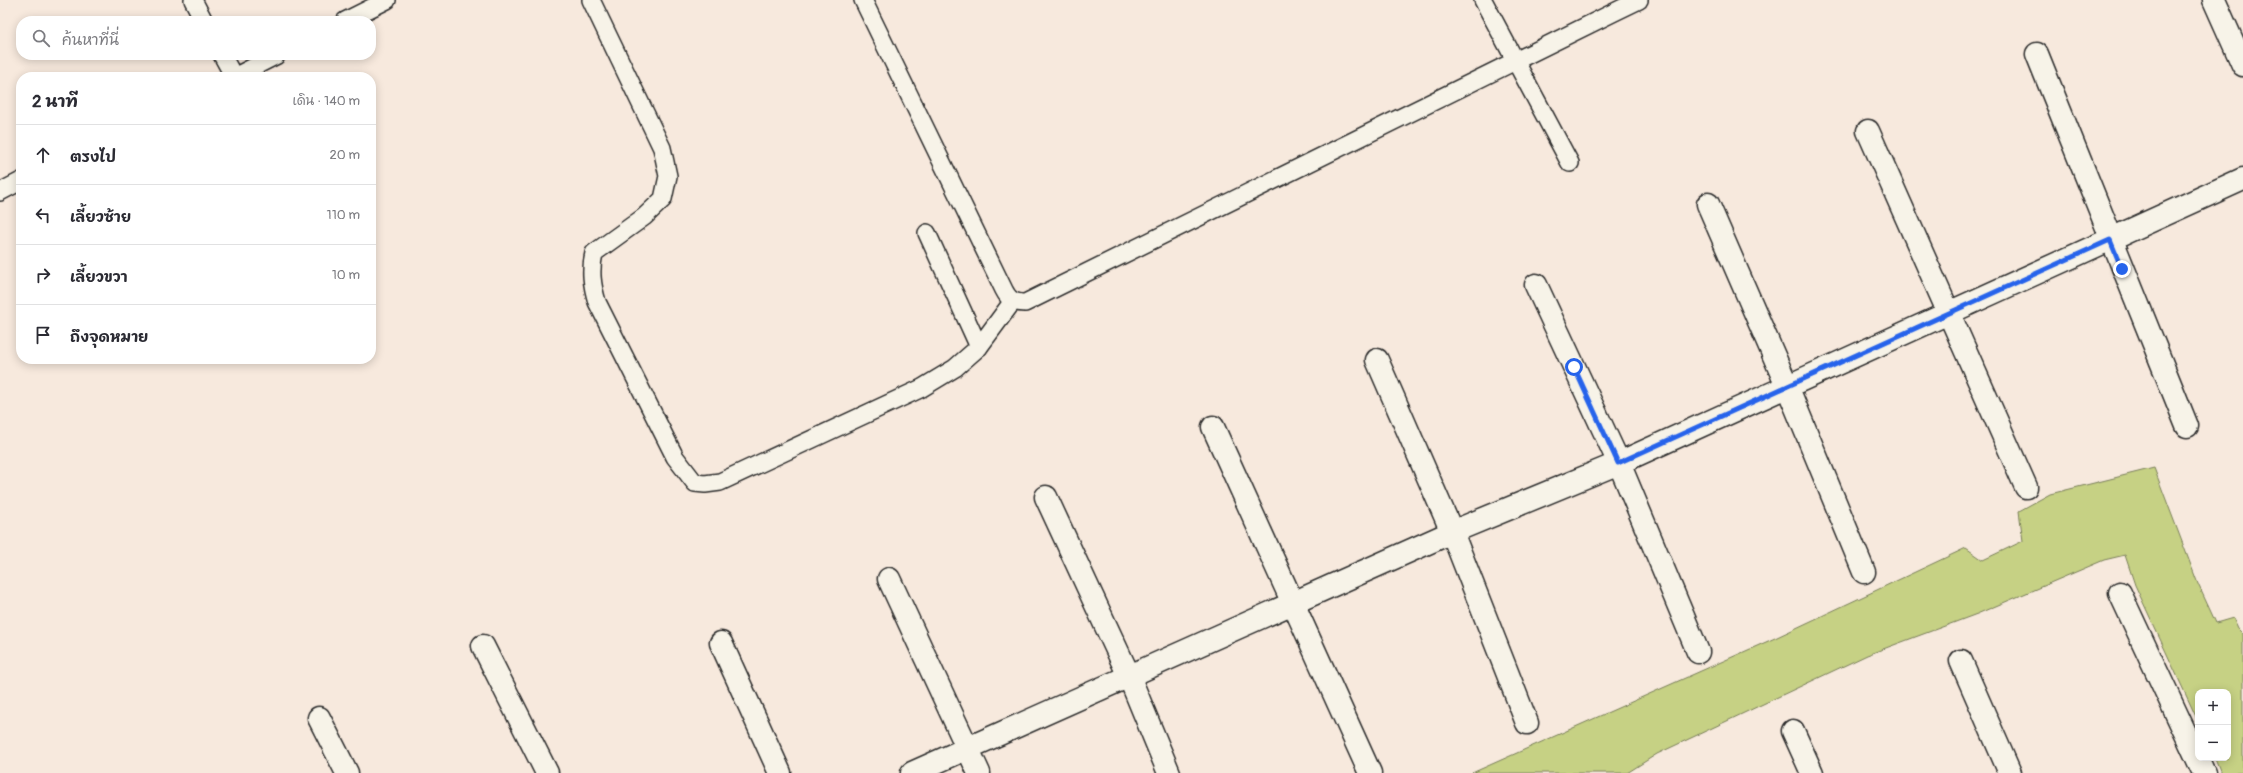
<!DOCTYPE html>
<html lang="th">
<meta charset="utf-8">
<style>
body{margin:0;font-family:Pangolin,"Playpen Sans Thai",sans-serif;background:#f7f7f7;color:#2b2b33}
.controls{position:absolute;right:12px;bottom:12px;display:grid;overflow:hidden;border-radius:8px;box-shadow:0 2px 10px #0003}
.controls button{width:36px;height:36px;display:grid;place-items:center;padding:0;border:0;border-bottom:1px solid #e1e1e2;background:#fff;color:#2b2b33;font:20px sans-serif}
.stop{position:absolute;width:12px;height:12px;margin:-9px;border:3px solid #2563eb;border-radius:50%;background:#fff}
.stop.end{background:#2563eb;border-color:#fff;box-shadow:0 1px 4px #0008}
.list{margin:0;padding:0;list-style:none}
h2{display:flex;justify-content:space-between;align-items:center;height:52px;margin:0;padding:0 16px;font-size:17px}
h2 small{font-size:13px;font-weight:400;color:#7c7c81}
.list li{display:grid;grid-template-columns:26px 1fr auto;gap:12px;align-items:center;box-sizing:border-box;height:60px;padding:0 16px;border-top:1px solid #e1e1e2}
.list b{display:block;font-size:15px;white-space:nowrap}
.list em{font-size:13px;font-style:normal;color:#7c7c81}
.icon{flex:none;width:22px;height:22px;fill:none;stroke:currentColor;stroke-width:2;stroke-linecap:round;stroke-linejoin:round}
.map{position:relative;flex:none;width:2243px;height:773px;overflow:hidden}
.search{position:absolute;background:#fff;box-shadow:0 2px 10px #0003;left:16px;top:16px;width:360px;height:44px;display:flex;align-items:center;gap:10px;box-sizing:border-box;padding:0 14px;border-radius:16px;color:#7c7c81;font-size:15px}
.panel{position:absolute;background:#fff;box-shadow:0 2px 10px #0003;left:16px;top:72px;width:360px;height:292px;border-radius:16px}
.map>svg:first-child{display:block}
.green{fill:#c6d184;stroke:#787e58}
.lines{fill:none;stroke-linecap:round;stroke-linejoin:round}
.service-casing{stroke:#2b2b2b;stroke-width:20}
.minor-casing{stroke:#2b2b2b;stroke-width:25}
.service{stroke:#f7f3e8;stroke-width:17}
.minor{stroke:#f7f3e8;stroke-width:22}
.route{stroke:#2563eb;stroke-width:5}
</style>
<div class="map">
<svg width="2243" height="773" viewBox="0 0 2243 773">
<rect width="100%" height="100%" fill="#f7e9dd"/>
<filter id="ink" filterUnits="userSpaceOnUse"><feTurbulence type="fractalNoise" baseFrequency=".025" numOctaves="2"/><feDisplacementMap in="SourceGraphic" scale="8" xChannelSelector="R" yChannelSelector="G"/><feConvolveMatrix kernelMatrix="1 2 1 2 8 2 1 2 1" color-interpolation-filters="sRGB"/></filter>
<g filter="url(#ink)">
<!-- green -->
<polygon class="green" points="2154,468 2198,584 2216,623 2233,618 2238,629 2243,634 2243,773 2221,773 2215,758 2228,758 2228,692 2198,692 2198,721 2135,585 2125,555 2104,560 1977,614 1867,655 1657,754 1627,773 1472,773 1775,638 1966,548 1983,560 2023,541 2019,511 2050,494"/>
<g class="lines">
<defs>
<g id="service">
<polyline points="193,0 204,21"/>
<path d="M591 0 662 148 668 176 663 199 644 217 594 253C590 271 592 285 597 302L675 457 695 483 705 484 720 482 922 388 955 368 979 347 1013 301"/>
<path d="M863 0 1004 290C1009 300 1014 303 1025 303 1230 202 1434 100 1639 0"/>
<polyline points="1483,0 1570,163"/>
<polyline points="345,21 387,0"/>
<polyline points="222,55 234,77"/>
<polyline points="234,77 277,55"/>
<polyline points="0,192 21,181"/>
<polyline points="927,233 979,347"/>
</g>
<g id="minor">
<polyline points="2214,0 2243,65"/>
<polyline points="2037,54 2187,426"/>
<polyline points="1868,131 2026,487"/>
<polyline points="1708,204 1787,386 1864,572"/>
<polyline points="1536,285 1619,463 1698,652"/>
<polyline points="1377,360 1452,532 1527,723"/>
<polyline points="1213,427 1370,773"/>
<polyline points="1046,497 1129,676 1169,773"/>
<polyline points="889,579 979,773"/>
<polyline points="2120,593 2204,773"/>
<polyline points="721,643 780,773"/>
<polyline points="483,646 547,773"/>
<polyline points="1961,661 2010,773"/>
<polyline points="319,718 347,773"/>
<polyline points="1793,731 1812,773"/>
<polyline points="912,773 1452,532 1619,463 2243,179"/>
</g>
</defs>
<!-- service casing -->
<use href="#service" class="service-casing"/>
<!-- minor casing -->
<use href="#minor" class="minor-casing"/>
<!-- service -->
<use href="#service" class="service"/>
<!-- minor -->
<use href="#minor" class="minor"/>
</g>
</g>
<g class="lines" filter="url(#ink)">
<!-- route -->
<polyline class="route" points="1574,367 1618,463 2110,240 2122,269"/>
</g>
</svg>
<div class="controls">
<button>+</button>
<button>−</button>
</div>
<div class="stop" style="left:1574px;top:367px"></div>
<div class="stop end" style="left:2122px;top:269px"></div>
<div class="search"><svg class="icon" aria-label="search" viewBox="0 0 24 24"><circle cx="10" cy="10" r="6"/><path d="M15 15l6 6"/></svg>ค้นหาที่นี่</div>
<section class="panel">
<h2>2 นาที<small>เดิน · 140 m</small></h2>
<ul class="list">
<li><svg class="icon" aria-label="ahead" viewBox="0 0 24 24"><path d="M12 20V5M6 11l6-6 6 6"/></svg><div><b>ตรงไป</b></div><em>20 m</em></li>
<li><svg class="icon" aria-label="left" viewBox="0 0 24 24"><path d="M17 20v-9H6M10 6l-5 5 5 5"/></svg><div><b>เลี้ยวซ้าย</b></div><em>110 m</em></li>
<li><svg class="icon" aria-label="right" viewBox="0 0 24 24"><path d="M7 20v-9h11M14 6l5 5-5 5"/></svg><div><b>เลี้ยวขวา</b></div><em>10 m</em></li>
<li><svg class="icon" aria-label="arrive" viewBox="0 0 24 24"><path d="M6 21V4h12l-3 4 3 4H6"/></svg><div><b>ถึงจุดหมาย</b></div></li>
</ul>
</section>
</div>
